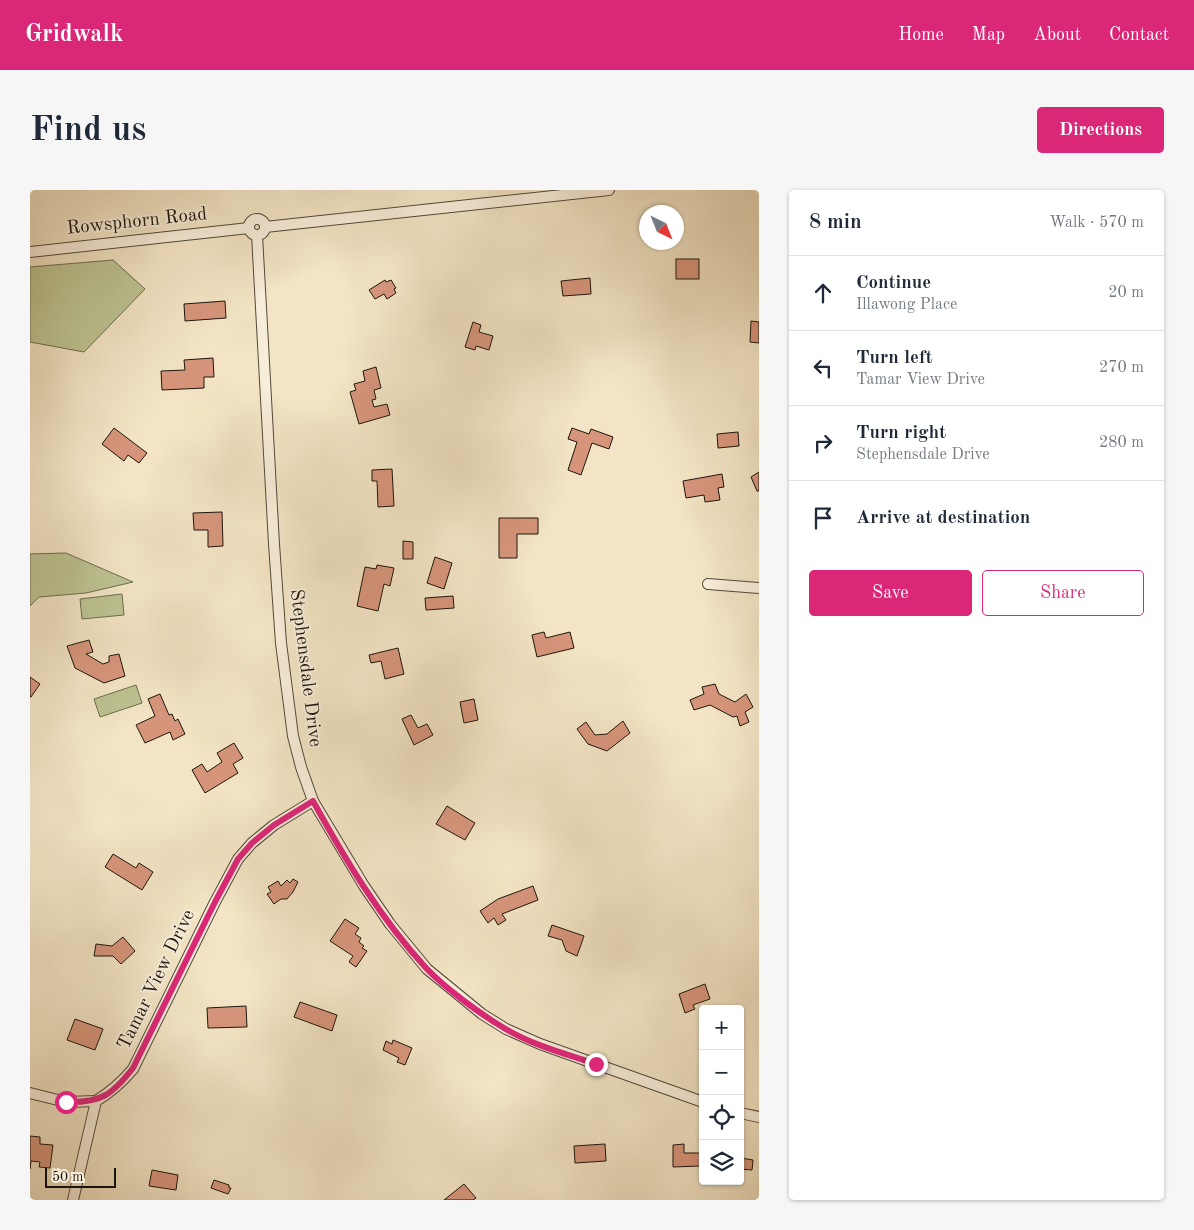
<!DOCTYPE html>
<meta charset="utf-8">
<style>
body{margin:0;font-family:"Old Standard TT",serif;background:#f6f6f7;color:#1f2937}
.controls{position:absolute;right:15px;bottom:15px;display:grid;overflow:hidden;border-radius:5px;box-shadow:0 1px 4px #0004}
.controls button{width:45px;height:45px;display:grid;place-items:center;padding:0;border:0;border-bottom:1px solid #e0e1e3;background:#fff;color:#1f2937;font:25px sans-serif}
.compass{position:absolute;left:609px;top:15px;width:45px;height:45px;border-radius:50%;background:#fff;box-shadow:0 1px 4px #0004;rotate:137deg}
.scale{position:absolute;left:15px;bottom:12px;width:71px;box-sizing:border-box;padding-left:5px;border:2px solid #1d150d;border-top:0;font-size:14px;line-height:18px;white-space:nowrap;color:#1d150d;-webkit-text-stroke:4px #f7edd9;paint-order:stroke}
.stop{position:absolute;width:15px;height:15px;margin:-11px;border:4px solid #db2777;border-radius:50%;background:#fff}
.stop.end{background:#db2777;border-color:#fff;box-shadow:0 1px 5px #0008}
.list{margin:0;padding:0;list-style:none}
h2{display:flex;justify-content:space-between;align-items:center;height:65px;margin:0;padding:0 20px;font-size:21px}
h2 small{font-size:16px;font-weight:400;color:#747a83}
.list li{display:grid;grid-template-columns:32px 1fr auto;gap:15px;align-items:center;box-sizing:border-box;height:75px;padding:0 20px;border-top:1px solid #e0e1e3}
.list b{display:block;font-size:19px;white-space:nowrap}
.list p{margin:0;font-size:16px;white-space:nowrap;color:#747a83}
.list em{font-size:16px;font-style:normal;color:#747a83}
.actions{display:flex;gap:10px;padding:15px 20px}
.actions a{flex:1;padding:11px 0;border:1px solid #db2777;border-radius:5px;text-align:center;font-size:18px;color:#db2777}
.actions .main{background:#db2777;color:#fff}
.icon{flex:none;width:28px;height:28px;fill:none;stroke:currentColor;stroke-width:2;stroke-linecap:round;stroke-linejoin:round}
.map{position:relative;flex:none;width:729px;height:1010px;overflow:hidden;border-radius:5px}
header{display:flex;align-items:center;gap:30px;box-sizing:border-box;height:70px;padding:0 25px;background:#db2777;color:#fff}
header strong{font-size:24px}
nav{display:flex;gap:28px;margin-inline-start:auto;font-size:18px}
.intro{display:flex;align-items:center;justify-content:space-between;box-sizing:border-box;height:120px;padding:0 30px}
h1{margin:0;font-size:35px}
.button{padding:12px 22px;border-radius:5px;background:#db2777;color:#fff;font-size:18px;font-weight:700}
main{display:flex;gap:30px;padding:0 30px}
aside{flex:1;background:#fff;border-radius:5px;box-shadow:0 1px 4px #0004}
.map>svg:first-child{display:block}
.green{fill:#bdc392;stroke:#6d6c50}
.building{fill:#d6957b;stroke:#1d150d}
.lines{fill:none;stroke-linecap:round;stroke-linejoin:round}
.minor-casing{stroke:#52493b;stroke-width:12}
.minor{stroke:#f7edd9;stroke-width:10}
.route{stroke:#db2777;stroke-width:6}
.labels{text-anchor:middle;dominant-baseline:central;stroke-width:4;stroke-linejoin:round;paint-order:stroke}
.street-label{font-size:19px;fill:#1d150d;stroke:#f7edd9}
</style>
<header>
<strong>Gridwalk</strong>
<nav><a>Home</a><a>Map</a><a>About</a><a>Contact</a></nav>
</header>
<div class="intro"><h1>Find us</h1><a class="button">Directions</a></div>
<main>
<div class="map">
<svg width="729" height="1010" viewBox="0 0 729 1010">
<rect width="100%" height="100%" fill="#f2e4c4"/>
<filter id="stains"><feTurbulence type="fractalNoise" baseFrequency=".004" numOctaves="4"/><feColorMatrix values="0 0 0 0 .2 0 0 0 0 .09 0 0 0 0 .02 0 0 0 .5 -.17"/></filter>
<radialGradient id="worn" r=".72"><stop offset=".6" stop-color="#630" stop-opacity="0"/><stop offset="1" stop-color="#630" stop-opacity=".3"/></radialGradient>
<!-- green -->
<g class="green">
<polygon points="83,70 115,99 54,162 0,152 0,77"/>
<polygon points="36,363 103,392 56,403 9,407 0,416 0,364"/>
<polygon points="92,404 94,425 52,429 50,409"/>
<polygon points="106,495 112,513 70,527 64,509"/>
</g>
<!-- building -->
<g class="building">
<rect x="646" y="69" width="23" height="20"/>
<polygon points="560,88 561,104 533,106 531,91"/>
<polygon points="355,90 356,92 361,90 366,98 364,99 366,103 357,109 354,104 345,109 339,100"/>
<polygon points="195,111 196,128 155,131 154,114"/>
<polygon points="721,131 729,132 729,153 720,152"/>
<polygon points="443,132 451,135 449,142 463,146 459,160 446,156 445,160 435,157"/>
<polygon points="183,168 184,187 174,187 174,198 132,200 131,181 155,180 154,170"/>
<polygon points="346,177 351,198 344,200 346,209 342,210 344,217 357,214 360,225 329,234 320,202 326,200 324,194 335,191 333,181"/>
<polygon points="84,238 117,263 109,273 98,265 94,271 72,254"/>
<polygon points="542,238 559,244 561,239 583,247 579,259 562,253 551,285 538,280 547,252 538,249"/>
<polygon points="708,242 709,256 688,258 687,244"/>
<polygon points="362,279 364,316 348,317 347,291 342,291 342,280"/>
<polygon points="729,282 729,301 727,301 721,287"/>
<polygon points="692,284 694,297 688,298 690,310 675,312 674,305 656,308 653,291"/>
<polygon points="192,322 193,356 178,357 178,340 164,340 163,323"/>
<polygon points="469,328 508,328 508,344 487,344 487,368 469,368"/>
<polygon points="373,351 383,352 383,369 373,369"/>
<polygon points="405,367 422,373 414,399 397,393"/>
<polygon points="347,375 364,378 360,396 354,394 348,421 327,416 335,377 346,379"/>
<polygon points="423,406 424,418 396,420 395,408"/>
<polygon points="514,442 516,448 540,442 544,458 507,467 502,445"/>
<polygon points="59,450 63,462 56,464 73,474 79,472 79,466 89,464 95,486 74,493 45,478 37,456"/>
<polygon points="368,458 374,484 355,489 351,471 341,473 339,465"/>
<polygon points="0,487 10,494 1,507 0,507"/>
<polygon points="685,494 689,504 705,512 716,504 723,517 715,522 719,532 710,536 707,526 703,527 680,515 664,520 660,510 674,504 672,497"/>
<polygon points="130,504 139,525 142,524 145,531 148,529 155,544 143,550 140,542 115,553 106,535 125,526 118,509"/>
<polygon points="444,509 448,530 434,533 430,512"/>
<polygon points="381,525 388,538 397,534 403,545 384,555 372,529"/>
<polygon points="593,531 600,543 577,561 558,554 547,539 556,532 565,545 577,544"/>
<polygon points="204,553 213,568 203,574 208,583 175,603 162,580 172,574 177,582 192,572 187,563"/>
<polygon points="417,616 445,633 435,650 406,634"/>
<polygon points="83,664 106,678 109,673 123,682 112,700 75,677"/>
<polygon points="263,689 268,692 263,702 257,709 251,709 244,714 237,704 241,702 238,697 248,691 251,696 257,690 260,693"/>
<polygon points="503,696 508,710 472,724 476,730 468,735 464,728 458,733 450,721 468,709"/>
<polygon points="315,729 329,738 325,744 331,748 329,752 334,756 332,758 337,761 326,777 319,772 323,766 300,751"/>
<polygon points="522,735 554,746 547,766 536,761 532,750 518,746"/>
<polygon points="93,747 105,761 91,774 83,766 64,766 66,754 82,756"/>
<polygon points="675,794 680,809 663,815 665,819 655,823 649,804"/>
<polygon points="270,812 307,825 302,841 264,827"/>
<polygon points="216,816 217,837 178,838 177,818"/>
<polygon points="45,829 73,839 65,860 37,850"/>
<polygon points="363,850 382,858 375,875 367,872 369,868 353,860 356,851 362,854"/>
<polygon points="0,946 10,947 10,954 23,955 20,978 9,977 10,972 1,971 0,979"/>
<polygon points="575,954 576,971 545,973 544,956"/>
<polygon points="654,954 654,963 670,963 670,976 643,977 643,955"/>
<polygon points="711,968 723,970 722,980 710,979"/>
<polygon points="122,980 148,985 146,1000 119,996"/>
<polygon points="184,990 199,995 199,998 201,998 198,1004 181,998"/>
<polygon points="434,994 446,1008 443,1010 414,1010"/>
</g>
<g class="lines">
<defs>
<g id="minor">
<circle cx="227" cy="37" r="8"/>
<polyline points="235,37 579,0"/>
<polyline points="227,45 244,354 251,453 263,546 271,577 283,611 334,696 360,734 397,779 452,824 476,839 510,854 673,912"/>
<polyline points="0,62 219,38"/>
<polyline points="678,394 729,398"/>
<polyline points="0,903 36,912 66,911"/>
<polyline points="710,923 729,927"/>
<path d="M43 1010 66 911C81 902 92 892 103 879L185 712 208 669 222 653 244 635 283 611"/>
</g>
</defs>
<!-- minor casing -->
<use href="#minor" class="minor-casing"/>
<!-- minor -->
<use href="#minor" class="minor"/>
</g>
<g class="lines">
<!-- route -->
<path class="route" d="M36 912C71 913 82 905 103 878L185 712 208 669 222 653 244 635 283 611C315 669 350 728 396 778 415 798 450 824 474 838 502 855 536 864 566 874"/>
</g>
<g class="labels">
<!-- street labels -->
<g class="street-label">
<text transform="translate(107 32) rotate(-6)">Rowsphorn Road</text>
<text transform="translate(275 478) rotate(83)">Stephensdale Drive</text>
<text transform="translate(127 790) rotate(-64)">Tamar View Drive</text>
</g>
</g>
<rect width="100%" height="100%" filter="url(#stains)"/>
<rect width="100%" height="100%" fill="url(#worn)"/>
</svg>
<div class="controls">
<button>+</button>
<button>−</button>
<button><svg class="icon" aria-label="locate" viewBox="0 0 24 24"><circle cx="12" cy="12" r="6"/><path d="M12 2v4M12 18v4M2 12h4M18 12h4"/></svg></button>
<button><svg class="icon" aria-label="layers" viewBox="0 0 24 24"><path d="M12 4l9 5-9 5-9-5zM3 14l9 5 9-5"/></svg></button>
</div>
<svg class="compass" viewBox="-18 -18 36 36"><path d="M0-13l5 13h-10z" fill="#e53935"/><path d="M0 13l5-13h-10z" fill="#747a83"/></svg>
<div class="scale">50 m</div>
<div class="stop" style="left:36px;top:912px"></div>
<div class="stop end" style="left:566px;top:874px"></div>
</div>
<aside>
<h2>8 min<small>Walk · 570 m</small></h2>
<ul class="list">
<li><svg class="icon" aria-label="ahead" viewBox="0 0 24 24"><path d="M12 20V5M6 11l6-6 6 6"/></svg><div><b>Continue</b><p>Illawong Place</p></div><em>20 m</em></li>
<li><svg class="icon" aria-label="left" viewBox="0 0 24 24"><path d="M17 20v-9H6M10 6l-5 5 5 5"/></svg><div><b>Turn left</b><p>Tamar View Drive</p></div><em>270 m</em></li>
<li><svg class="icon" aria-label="right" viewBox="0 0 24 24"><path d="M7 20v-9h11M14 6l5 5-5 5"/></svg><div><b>Turn right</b><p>Stephensdale Drive</p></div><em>280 m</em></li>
<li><svg class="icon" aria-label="arrive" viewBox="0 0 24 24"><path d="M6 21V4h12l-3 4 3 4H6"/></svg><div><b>Arrive at destination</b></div></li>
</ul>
<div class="actions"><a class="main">Save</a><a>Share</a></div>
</aside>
</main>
